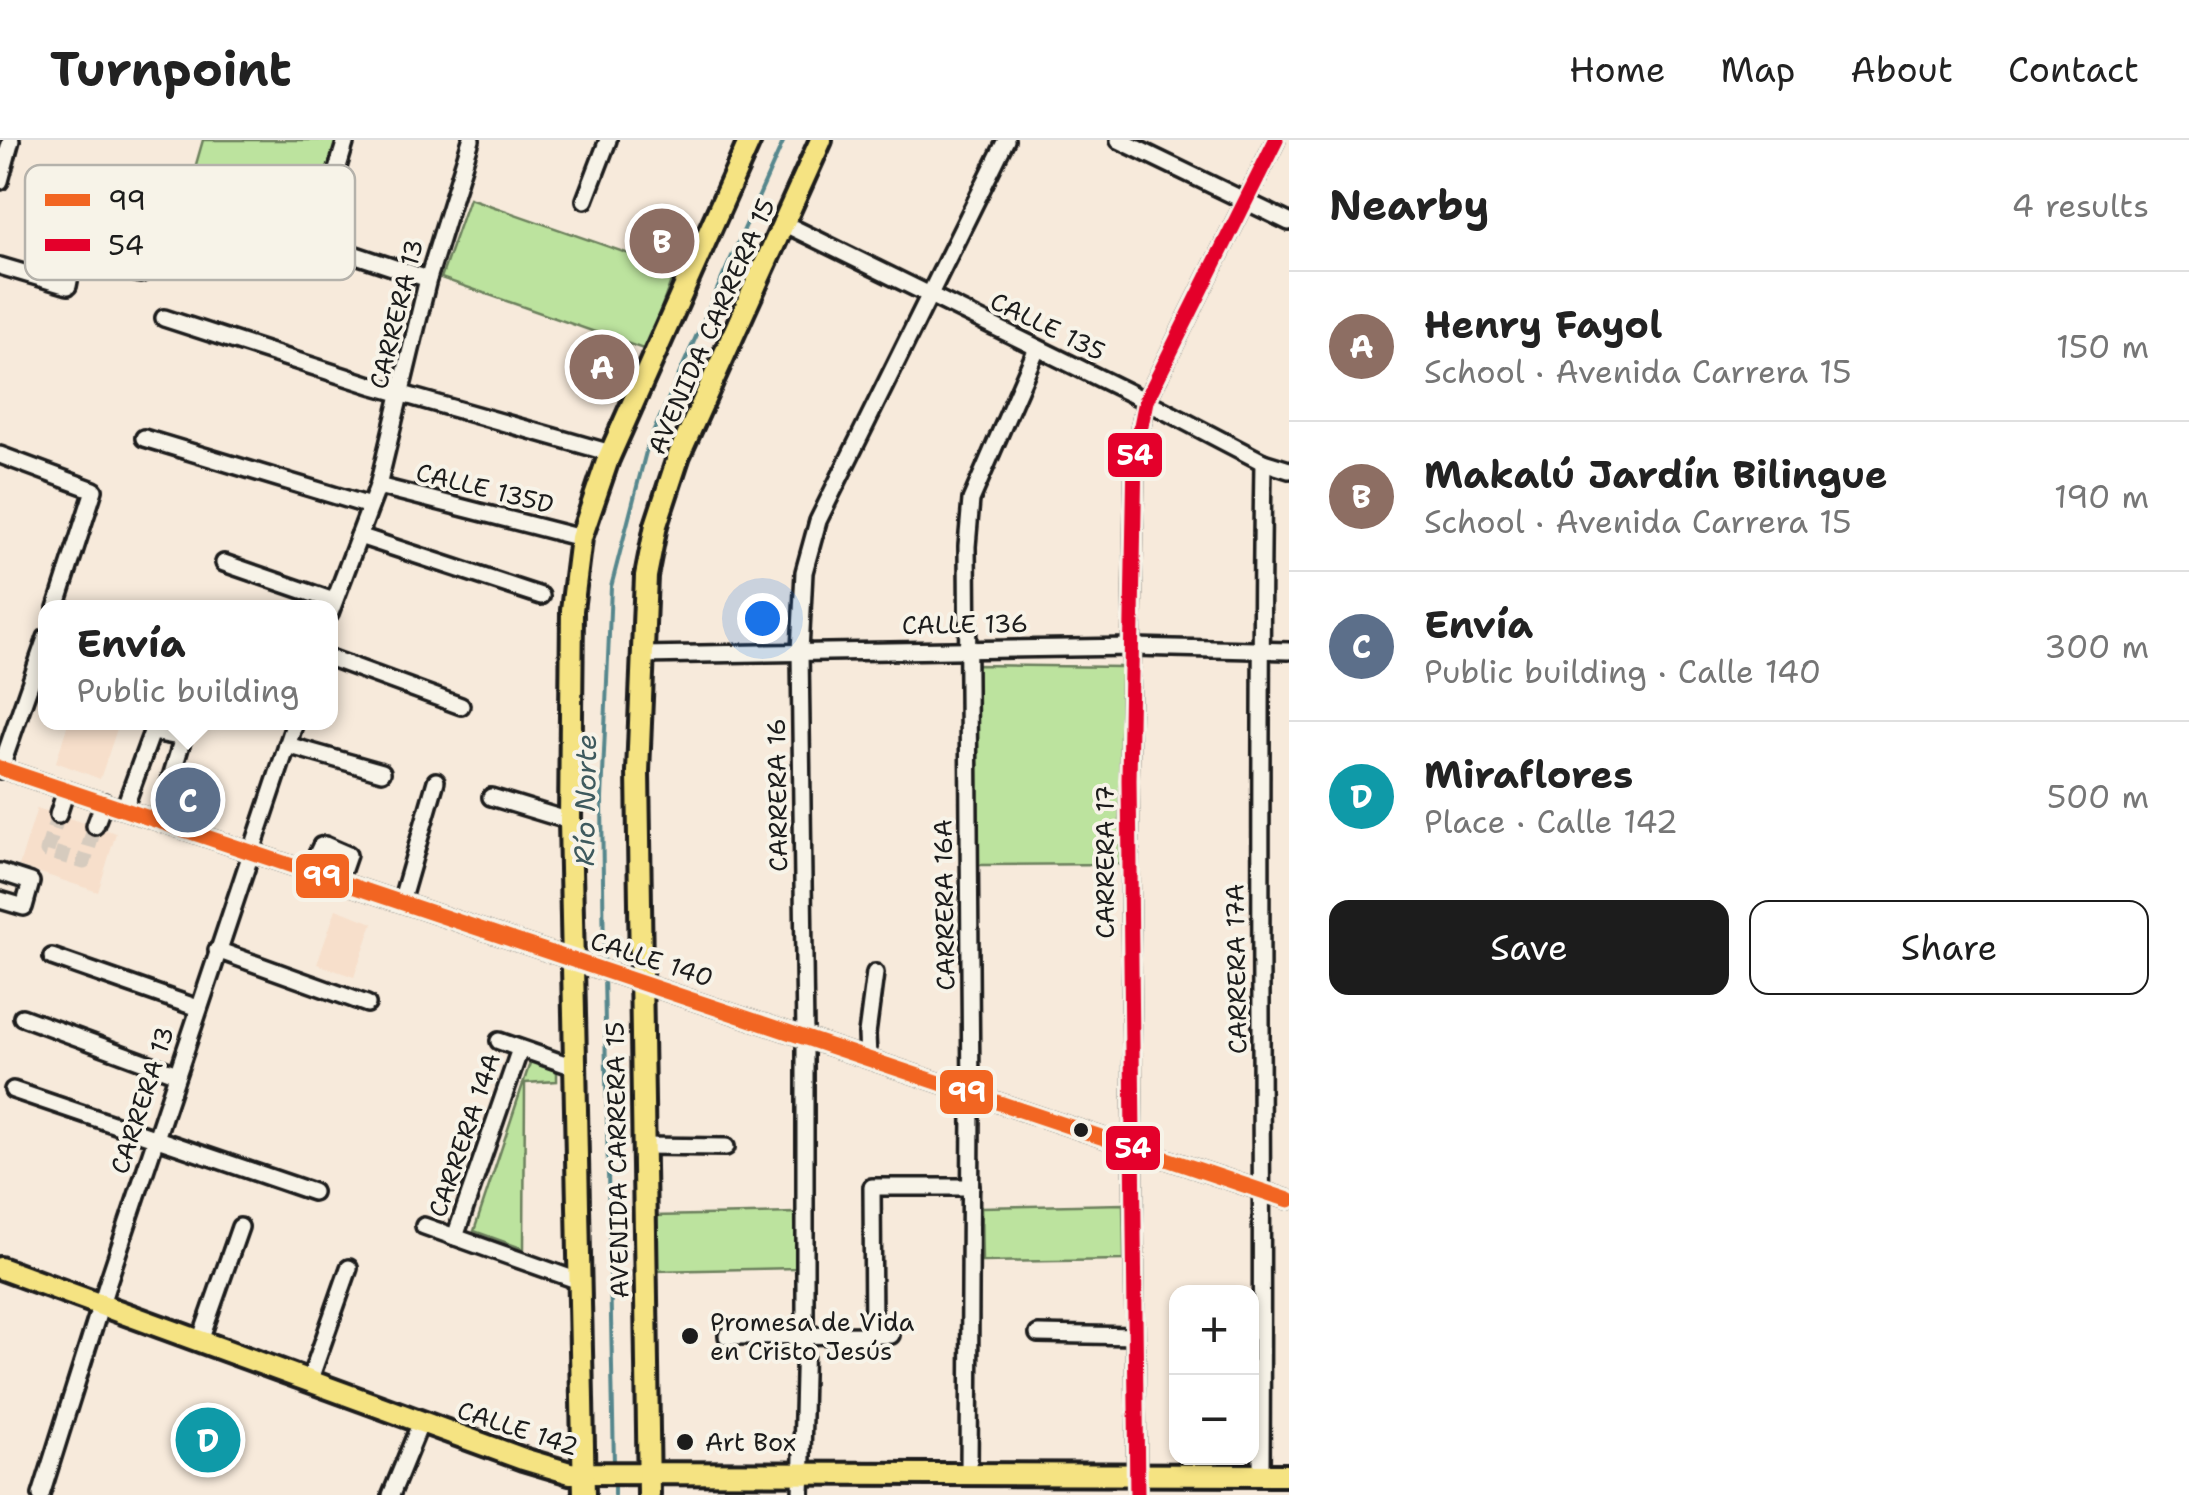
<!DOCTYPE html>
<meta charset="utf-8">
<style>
body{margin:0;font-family:"Shantell Sans",sans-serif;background:#f6f6f6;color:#222}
.controls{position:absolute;right:30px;bottom:30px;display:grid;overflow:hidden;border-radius:20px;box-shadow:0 2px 8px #0004}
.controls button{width:90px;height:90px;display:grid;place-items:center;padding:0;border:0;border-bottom:2px solid #e0e0e0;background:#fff;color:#222;font:50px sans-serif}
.you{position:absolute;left:762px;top:478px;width:35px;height:35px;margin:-25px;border:8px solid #fff;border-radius:50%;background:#1a73e8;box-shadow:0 0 0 15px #1a73e833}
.badge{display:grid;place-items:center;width:65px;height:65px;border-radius:50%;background:#1c1c1c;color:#fff;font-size:32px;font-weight:700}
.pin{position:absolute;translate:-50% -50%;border:5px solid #fff;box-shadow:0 2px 10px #0006}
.popup{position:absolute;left:38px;top:460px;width:300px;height:130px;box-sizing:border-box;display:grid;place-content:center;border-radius:20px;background:#fff;filter:drop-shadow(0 2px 8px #0005);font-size:32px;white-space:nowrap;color:#767676}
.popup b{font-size:38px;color:#222}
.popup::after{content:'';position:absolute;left:50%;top:100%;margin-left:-20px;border:20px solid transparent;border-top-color:#fff}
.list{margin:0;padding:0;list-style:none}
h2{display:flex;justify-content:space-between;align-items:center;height:130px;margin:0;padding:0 40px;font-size:42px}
h2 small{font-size:32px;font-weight:400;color:#767676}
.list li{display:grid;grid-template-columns:65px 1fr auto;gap:30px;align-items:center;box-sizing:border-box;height:150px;padding:0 40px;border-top:2px solid #e0e0e0}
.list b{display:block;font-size:38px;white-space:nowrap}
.list p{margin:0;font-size:32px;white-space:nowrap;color:#767676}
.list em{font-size:32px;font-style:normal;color:#767676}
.actions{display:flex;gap:20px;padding:30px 40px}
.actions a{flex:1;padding:22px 0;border:2px solid #1c1c1c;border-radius:20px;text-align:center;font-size:35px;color:#1c1c1c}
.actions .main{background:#1c1c1c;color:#fff}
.map{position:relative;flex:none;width:1289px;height:1355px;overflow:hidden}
header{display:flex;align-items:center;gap:60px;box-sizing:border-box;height:140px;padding:0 50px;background:#fff;border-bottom:2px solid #e0e0e0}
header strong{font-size:48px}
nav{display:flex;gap:55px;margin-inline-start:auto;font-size:35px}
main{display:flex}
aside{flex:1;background:#fff}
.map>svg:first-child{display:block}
.built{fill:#f7dfcb}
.green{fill:#bce39e;stroke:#6c805d;stroke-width:2.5}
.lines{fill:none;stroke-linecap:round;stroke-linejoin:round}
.stream{stroke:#56878d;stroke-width:4}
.minor-tunnel{stroke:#d6cbbe;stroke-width:15;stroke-dasharray:15 8;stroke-linecap:butt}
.minor-casing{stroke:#1c1c1c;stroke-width:22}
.major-casing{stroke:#1c1c1c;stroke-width:28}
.minor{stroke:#f7f3e8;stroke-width:15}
.major{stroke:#f5e382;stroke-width:20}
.bus-1-casing{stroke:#f7f3e8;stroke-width:22}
.bus-2-casing{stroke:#f7f3e8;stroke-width:22}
.bus-1{stroke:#f26522;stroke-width:15}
.bus-2{stroke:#e4002b;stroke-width:15}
.bus-dot{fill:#1c1c1c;stroke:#f7f3e8;stroke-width:4}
.labels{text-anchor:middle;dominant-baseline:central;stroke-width:8;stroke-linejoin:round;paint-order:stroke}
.street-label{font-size:25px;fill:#1c1c1c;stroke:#f7f3e8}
.poi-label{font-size:25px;fill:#1c1c1c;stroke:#f7f3e8;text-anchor:start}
.water-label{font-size:28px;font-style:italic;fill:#3e5a5e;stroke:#f7f3e8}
.key{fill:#f7f3e8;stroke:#b5b2ab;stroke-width:2.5}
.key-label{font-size:28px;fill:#1c1c1c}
.line-badge{stroke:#f7f3e8;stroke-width:4}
.badge-label{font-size:28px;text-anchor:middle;font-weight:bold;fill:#fff}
</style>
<header>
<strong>Turnpoint</strong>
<nav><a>Home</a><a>Map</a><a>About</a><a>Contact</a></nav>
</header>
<main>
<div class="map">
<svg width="1289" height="1355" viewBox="0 0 1289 1355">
<rect width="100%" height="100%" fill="#f7eadb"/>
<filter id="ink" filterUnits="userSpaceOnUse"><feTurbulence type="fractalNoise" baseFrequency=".01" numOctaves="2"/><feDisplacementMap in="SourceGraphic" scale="20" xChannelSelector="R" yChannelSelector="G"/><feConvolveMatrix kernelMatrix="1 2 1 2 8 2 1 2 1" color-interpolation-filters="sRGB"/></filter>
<g filter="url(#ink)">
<!-- built -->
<g class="built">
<polygon points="68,583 119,583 100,639 56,622"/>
<polygon points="37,668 116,693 98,752 19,726"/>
<polygon points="336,769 373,783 354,837 317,824"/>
</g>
<!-- green -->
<g class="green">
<polygon points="203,0 343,0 313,93 189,49"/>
<polygon points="469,58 675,130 646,210 441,138"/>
<polygon points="973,525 1122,527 1124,724 978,725"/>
<polygon points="531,920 557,931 557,941 525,943 524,1109 474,1091"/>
<polygon points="1123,1064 1124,1120 982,1122 981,1067"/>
<polygon points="795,1073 796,1128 654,1131 653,1076"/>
</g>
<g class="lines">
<!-- stream -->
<g class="stream">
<polyline points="604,825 602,659 611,447 648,304 784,0"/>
<polyline points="604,835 614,1325"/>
<polyline points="614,1340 614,1355"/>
</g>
<!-- minor-tunnel -->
<polyline class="minor-tunnel" points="58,675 47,711 84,722 95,686"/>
<defs>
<g id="minor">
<polyline points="1119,0 1289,82"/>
<polyline points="0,41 11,0"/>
<polyline points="188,59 428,139"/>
<polyline points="585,60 608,0"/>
<polyline points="785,84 1146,261 1263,322 1289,330"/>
<polyline points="316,101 346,0"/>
<polyline points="0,126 68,146 74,116 140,134"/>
<polyline points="164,178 374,246 611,313"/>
<polyline points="144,298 370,366"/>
<polyline points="0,315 94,350 56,468"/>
<polyline points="378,346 581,398"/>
<polyline points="359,396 541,456"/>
<polyline points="224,423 334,461"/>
<polyline points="330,473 378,346 428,139 471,0"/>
<polyline points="641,515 1133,507 1289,511"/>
<polyline points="330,518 461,566"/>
<polyline points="287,605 382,632"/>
<polyline points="0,628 1289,1060"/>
<polyline points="0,630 46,498"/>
<polyline points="491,657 570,681"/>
<polyline points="124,669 152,592 179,597 182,601 158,680"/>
<polyline points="58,675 66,650"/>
<polyline points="95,686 104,662"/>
<polyline points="309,731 321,706 325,705 348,715 339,741"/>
<polyline points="0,732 31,742 24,767 0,760"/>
<polyline points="401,762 436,641"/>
<polyline points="217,810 367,864"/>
<polyline points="52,817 198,868"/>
<polyline points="22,877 177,934"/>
<polyline points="499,901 574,927"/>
<polyline points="868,918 867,894 875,833"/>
<polyline points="13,950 313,1052"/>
<polyline points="642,1006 726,1007"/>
<polyline points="424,1086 579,1141"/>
<polyline points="455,1097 520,909"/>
<polyline points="1038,1194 1135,1196"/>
<polyline points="873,1195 872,1047 971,1047"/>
<polyline points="727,1196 891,1195"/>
<polyline points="200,1201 240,1087"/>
<polyline points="309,1242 349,1128"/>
<path d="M1261 1335C1263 997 1258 660 1263 322"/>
<polyline points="969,1336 971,963 967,406 971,360 1037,208"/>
<polyline points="41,1355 108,1142 295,582"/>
<polyline points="391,1355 421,1282"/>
<polyline points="801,1355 805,1195 805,896 800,511 804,432 818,381 1006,0"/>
<polyline points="1137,1355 1129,640 1135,315 1146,261 1276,0"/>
</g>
<g id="major">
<polyline points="0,1128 523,1319 570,1333 1289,1335"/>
<polyline points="584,1355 570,681 572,470 581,398 608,319 750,0"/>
<polyline points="649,1355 638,632 646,436 656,385 679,315 821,0"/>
</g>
</defs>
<!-- minor casing -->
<use href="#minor" class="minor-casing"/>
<!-- major casing -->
<use href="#major" class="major-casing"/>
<!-- minor -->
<use href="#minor" class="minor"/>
<!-- major -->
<use href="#major" class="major"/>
<defs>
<polyline id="bus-1" points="0,628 1289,1060"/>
<polyline id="bus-2" points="1137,1355 1129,640 1135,315 1146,261 1276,0"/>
</defs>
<!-- bus-1 casing -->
<use href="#bus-1" class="bus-1-casing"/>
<!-- bus-2 casing -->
<use href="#bus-2" class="bus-2-casing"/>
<!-- bus-1 -->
<use href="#bus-1" class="bus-1"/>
<!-- bus-2 -->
<use href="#bus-2" class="bus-2"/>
</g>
</g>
<!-- markers -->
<g class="bus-dot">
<circle cx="1081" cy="990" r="9"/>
<circle cx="690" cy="1196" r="10"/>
<circle cx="685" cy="1302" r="10"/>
</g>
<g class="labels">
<!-- street labels -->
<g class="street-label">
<text transform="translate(396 174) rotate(-76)">CARRERA 13</text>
<text transform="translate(711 186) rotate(-66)">AVENIDA CARRERA 15</text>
<text transform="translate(1048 186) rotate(26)">CALLE 135</text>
<text transform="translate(485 348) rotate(14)">CALLE 135D</text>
<text transform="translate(965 484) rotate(-1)">CALLE 136</text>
<text transform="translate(777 655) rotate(-91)">CARRERA 16</text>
<text transform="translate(1105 722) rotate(-90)">CARRERA 17</text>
<text transform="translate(944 765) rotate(-91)">CARRERA 16A</text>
<text transform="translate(652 819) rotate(18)">CALLE 140</text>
<text transform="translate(1236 829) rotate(-91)">CARRERA 17A</text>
<text transform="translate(142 960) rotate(-72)">CARRERA 13</text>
<text transform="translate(464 995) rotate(-71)">CARRERA 14A</text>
<text transform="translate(617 1020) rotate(-91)">AVENIDA CARRERA 15</text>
<text transform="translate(518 1288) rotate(18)">CALLE 142</text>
</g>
<!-- poi labels -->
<g class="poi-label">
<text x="710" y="1182">Promesa de Vida<tspan x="710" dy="29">en Cristo Jesús</tspan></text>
<text x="705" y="1302">Art Box</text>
</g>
<!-- water labels -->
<g class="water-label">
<text transform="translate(585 660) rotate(-89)">Río Norte</text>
</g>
</g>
<!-- legend -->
<rect x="25" y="25" width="330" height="115" rx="15" class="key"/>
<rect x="45" y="54" width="45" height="12" fill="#f26522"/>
<rect x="45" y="99" width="45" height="12" fill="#e4002b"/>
<g class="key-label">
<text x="108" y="70">99</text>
<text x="108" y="115">54</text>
</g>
<g class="line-badge">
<rect x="1106" y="291" width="58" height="48" rx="10" fill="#e4002b"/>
<rect x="294" y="712" width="57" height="48" rx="10" fill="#f26522"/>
<rect x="938" y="928" width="57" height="48" rx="10" fill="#f26522"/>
<rect x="1104" y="984" width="58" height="48" rx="10" fill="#e4002b"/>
</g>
<g class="badge-label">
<text x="1135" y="325">54</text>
<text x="322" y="746">99</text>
<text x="967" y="962">99</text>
<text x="1133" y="1018">54</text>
</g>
</svg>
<div class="controls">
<button>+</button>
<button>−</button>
</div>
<div class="you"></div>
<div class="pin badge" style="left:602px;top:227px;background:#8d6e63">A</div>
<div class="pin badge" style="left:662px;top:101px;background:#8d6e63">B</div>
<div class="pin badge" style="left:188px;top:660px;background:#5c6f8a">C</div>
<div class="popup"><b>Envía</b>Public building</div>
<div class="pin badge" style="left:208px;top:1300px;background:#0f9aa8">D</div>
</div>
<aside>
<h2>Nearby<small>4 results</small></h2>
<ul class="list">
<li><span class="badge" style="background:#8d6e63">A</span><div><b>Henry Fayol</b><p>School · Avenida Carrera 15</p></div><em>150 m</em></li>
<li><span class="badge" style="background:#8d6e63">B</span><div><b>Makalú Jardín Bilingue</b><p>School · Avenida Carrera 15</p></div><em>190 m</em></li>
<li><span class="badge" style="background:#5c6f8a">C</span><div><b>Envía</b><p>Public building · Calle 140</p></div><em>300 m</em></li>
<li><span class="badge" style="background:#0f9aa8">D</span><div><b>Miraflores</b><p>Place · Calle 142</p></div><em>500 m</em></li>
</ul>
<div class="actions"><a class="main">Save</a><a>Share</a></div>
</aside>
</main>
